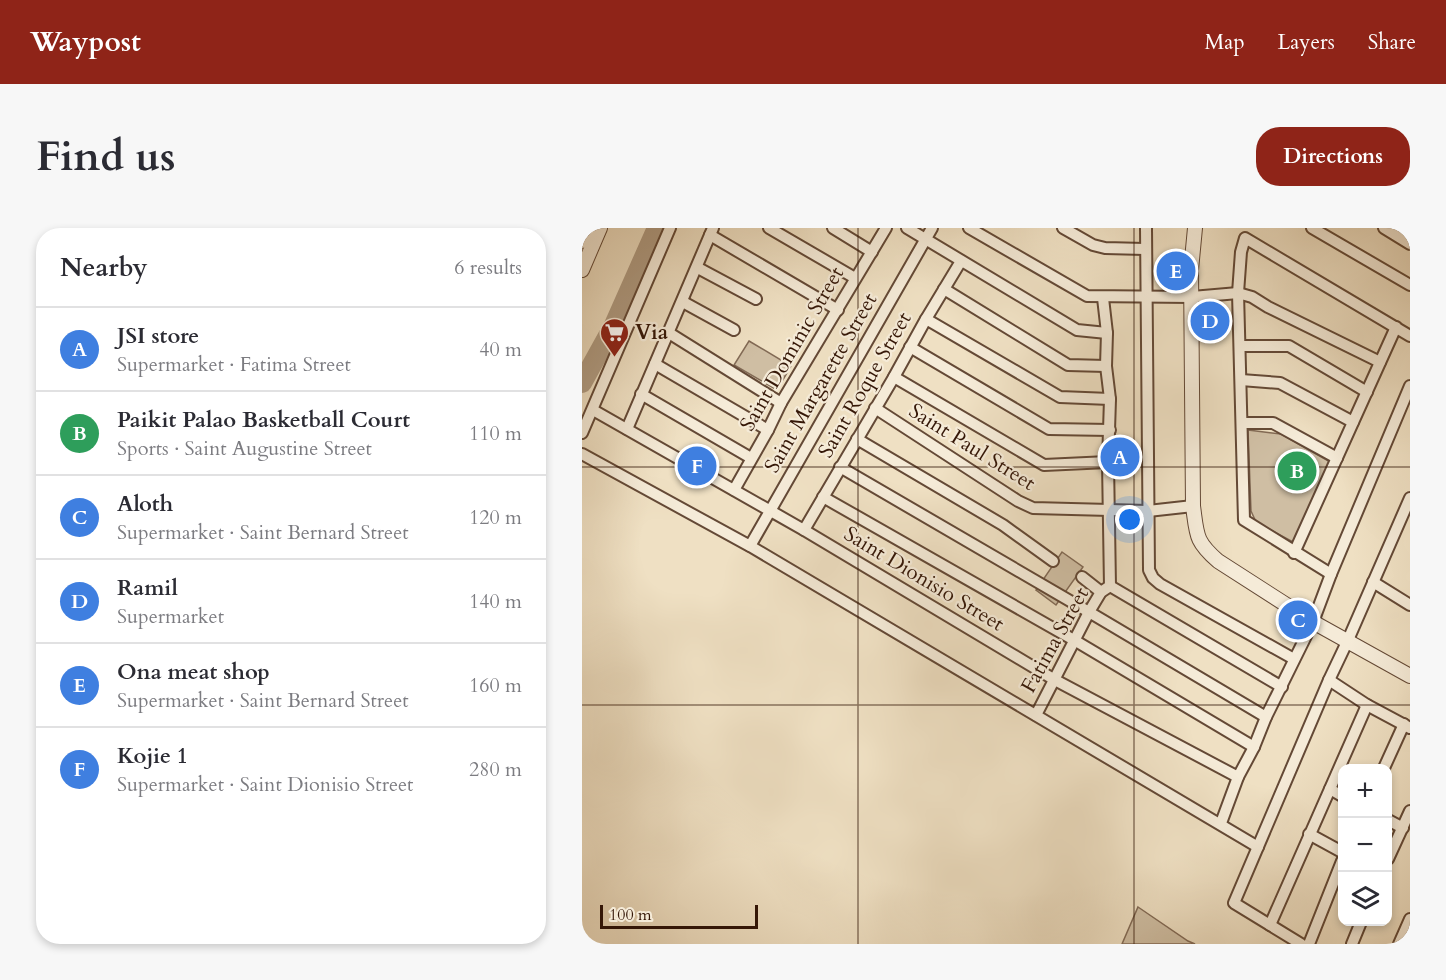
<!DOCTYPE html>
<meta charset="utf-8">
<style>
body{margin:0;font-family:Cardo,serif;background:#f7f7f7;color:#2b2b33}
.controls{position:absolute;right:18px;bottom:18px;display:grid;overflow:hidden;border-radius:12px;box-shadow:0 3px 9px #0003}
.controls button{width:54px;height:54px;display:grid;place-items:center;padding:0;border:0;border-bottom:2px solid #e1e1e2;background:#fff;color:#2b2b33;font:30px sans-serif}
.scale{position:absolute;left:18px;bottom:15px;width:158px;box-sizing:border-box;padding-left:6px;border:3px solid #351707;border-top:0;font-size:16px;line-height:21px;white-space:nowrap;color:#351707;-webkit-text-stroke:4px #f5ebd8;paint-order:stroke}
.you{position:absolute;left:548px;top:292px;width:21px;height:21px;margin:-15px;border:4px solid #fff;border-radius:50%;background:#1a73e8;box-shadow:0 0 0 9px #1a73e833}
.badge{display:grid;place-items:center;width:39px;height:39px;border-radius:50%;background:#8f2418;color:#fff;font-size:20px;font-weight:700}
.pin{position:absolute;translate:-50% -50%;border:3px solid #fff;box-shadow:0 2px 6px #0006}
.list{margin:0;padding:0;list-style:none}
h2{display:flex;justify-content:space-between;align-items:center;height:78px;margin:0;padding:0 24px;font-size:26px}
h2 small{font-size:20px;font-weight:400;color:#7c7c81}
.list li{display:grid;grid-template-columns:39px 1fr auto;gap:18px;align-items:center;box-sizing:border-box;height:84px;padding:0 24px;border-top:2px solid #e1e1e2}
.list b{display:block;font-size:22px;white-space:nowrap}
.list p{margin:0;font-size:20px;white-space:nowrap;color:#7c7c81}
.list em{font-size:20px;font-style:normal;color:#7c7c81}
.icon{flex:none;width:33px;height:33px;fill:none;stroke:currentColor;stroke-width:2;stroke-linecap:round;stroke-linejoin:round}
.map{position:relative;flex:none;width:828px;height:716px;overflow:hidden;border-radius:24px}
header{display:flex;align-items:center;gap:36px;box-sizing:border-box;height:84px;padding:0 30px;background:#8f2418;color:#fff}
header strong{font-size:28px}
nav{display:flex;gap:33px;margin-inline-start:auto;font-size:21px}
.intro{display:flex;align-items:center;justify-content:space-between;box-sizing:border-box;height:144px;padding:0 36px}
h1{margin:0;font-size:42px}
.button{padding:15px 27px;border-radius:24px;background:#8f2418;color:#fff;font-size:21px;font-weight:700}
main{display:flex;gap:36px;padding:0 36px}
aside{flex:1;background:#fff;border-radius:24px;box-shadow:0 3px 9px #0003}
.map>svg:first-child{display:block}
.green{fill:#cfbea3;stroke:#826a55;stroke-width:1.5}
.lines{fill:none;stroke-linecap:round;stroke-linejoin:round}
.river{stroke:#b09c83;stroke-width:20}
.minor-casing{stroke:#644936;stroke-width:14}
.tertiary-casing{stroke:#644936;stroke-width:16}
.minor{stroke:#f5ebd8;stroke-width:10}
.tertiary{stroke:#f5ebd8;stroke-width:14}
.grid{fill:none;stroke:#351707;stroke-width:1.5;stroke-opacity:0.55}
.labels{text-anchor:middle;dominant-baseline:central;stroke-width:4.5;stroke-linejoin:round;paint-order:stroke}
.poi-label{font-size:21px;font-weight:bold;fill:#351707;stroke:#f5ebd8;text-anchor:start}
.street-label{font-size:21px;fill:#351707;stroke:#f5ebd8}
</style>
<header>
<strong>Waypost</strong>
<nav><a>Map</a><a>Layers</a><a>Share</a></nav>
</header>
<div class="intro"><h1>Find us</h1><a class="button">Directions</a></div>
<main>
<aside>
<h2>Nearby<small>6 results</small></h2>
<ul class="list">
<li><span class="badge" style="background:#3f7fe0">A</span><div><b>JSI store</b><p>Supermarket · Fatima Street</p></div><em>40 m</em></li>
<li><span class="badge" style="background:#2e9e5b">B</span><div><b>Paikit Palao Basketball Court</b><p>Sports · Saint Augustine Street</p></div><em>110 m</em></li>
<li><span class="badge" style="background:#3f7fe0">C</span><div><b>Aloth</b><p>Supermarket · Saint Bernard Street</p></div><em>120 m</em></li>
<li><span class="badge" style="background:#3f7fe0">D</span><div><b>Ramil</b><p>Supermarket</p></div><em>140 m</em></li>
<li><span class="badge" style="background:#3f7fe0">E</span><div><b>Ona meat shop</b><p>Supermarket · Saint Bernard Street</p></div><em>160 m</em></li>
<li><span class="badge" style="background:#3f7fe0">F</span><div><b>Kojie 1</b><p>Supermarket · Saint Dionisio Street</p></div><em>280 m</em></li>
</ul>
</aside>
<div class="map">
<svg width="828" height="716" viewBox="0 0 828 716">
<rect width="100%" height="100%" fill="#efe0c3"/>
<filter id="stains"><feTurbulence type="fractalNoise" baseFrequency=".00333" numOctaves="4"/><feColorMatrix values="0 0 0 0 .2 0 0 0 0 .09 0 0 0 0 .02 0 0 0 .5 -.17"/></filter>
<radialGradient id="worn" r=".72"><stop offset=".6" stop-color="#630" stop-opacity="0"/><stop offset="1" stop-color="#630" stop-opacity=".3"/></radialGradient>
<!-- green -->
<g class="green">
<polygon points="167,113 209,138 195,162 152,137"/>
<polygon points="666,202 699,206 750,235 711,314 674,294 669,283"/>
<polygon points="480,324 501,339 474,377 454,362"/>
<polygon points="556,679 606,713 613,716 540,716"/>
</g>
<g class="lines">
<!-- river -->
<polyline class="river" points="0,155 32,97 75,0"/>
<defs>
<g id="minor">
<polyline points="187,0 273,50"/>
<polyline points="251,0 290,24"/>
<polyline points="325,0 495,102 525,105"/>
<polyline points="387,0 505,68 610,69 656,65 670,69 686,79 798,134"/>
<polyline points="481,0 511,17 523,20 563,21"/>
<polyline points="564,0 567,342 571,350 578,356 712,431"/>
<polyline points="730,0 828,57"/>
<polyline points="802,0 828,16"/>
<polyline points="128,7 256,82"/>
<polyline points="116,40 174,71"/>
<polyline points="362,61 486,137 524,138"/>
<polyline points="521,70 525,105 524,138 528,171 526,234 528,358"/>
<polyline points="101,74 152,102"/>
<polyline points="344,91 478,169 528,171"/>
<polyline points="87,105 199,175"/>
<polyline points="658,118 707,118 785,164"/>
<polyline points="328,119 467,201 528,202"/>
<polyline points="73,136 186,202"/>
<polyline points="312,149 462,237 526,234"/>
<polyline points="659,152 698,155 771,194"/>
<polyline points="59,166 169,230"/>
<polyline points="293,180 436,273 451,280 566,283 611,278"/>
<polyline points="11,182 222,302 473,452 656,549"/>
<polyline points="660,195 691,195 755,230"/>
<polyline points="45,201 131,0"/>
<polyline points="0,205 88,0"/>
<polyline points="275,211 421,297 471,333"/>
<polyline points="0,226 168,318 676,619"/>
<polyline points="258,239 507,384 684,489"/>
<polyline points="152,262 186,202 199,175 304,0"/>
<polyline points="241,269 492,412 672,519"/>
<polyline points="222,302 312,149 344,91 379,33"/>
<polyline points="168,318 350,0"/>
<polyline points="712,325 814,99"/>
<polyline points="749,346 662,292 656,65 659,24 663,10 828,108"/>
<polyline points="500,349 519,364"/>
<polyline points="791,354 828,377"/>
<polyline points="528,358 700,459"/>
<polyline points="747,452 785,477 828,500"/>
<polyline points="454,487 507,384 519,364 528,358"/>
<polyline points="802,540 822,496"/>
<polyline points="748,561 760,568"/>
<polyline points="806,592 821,600"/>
<polyline points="639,595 656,549 672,519 684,489 731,394 749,346 828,158"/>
<polyline points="727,606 760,624"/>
<polyline points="806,631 828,583"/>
<polyline points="688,697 785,477"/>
<polyline points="719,716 652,675 747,452 766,412 828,270"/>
<polyline points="727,716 760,633"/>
<polyline points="770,716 779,694"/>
<polyline points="817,716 828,691"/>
</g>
<g id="tertiary">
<path d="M613 0 609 42 611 278C615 307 613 313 636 333L731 394 828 448"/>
<polyline points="0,13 6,0"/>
<polyline points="0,42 18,0"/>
</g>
</defs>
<!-- minor casing -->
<use href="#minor" class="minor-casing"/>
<!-- tertiary casing -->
<use href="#tertiary" class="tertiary-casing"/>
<!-- minor -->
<use href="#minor" class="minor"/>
<!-- tertiary -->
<use href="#tertiary" class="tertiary"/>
</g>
<!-- grid -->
<path class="grid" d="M276 0V716M552 0V716M0 239H828M0 477H828"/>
<!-- icons -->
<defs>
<symbol id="supermarket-pin" viewBox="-11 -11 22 30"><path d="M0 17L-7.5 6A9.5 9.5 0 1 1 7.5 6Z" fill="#8f2418" stroke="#f5ebd8"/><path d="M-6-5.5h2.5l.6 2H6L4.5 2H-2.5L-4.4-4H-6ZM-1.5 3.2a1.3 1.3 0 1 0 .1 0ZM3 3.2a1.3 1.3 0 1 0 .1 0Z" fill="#fff"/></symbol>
</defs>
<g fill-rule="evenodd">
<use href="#supermarket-pin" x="16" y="88" width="33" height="45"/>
</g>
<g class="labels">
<!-- poi labels -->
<g class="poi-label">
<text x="53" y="104">Via</text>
</g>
<!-- street labels -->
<g class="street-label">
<text transform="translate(210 121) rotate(-60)">Saint Dominic Street</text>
<text transform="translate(239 155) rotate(-60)">Saint Margarette Street</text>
<text transform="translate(283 157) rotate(-60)">Saint Roque Street</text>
<text transform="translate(390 219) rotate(32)">Saint Paul Street</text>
<text transform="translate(342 351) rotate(31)">Saint Dionisio Street</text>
<text transform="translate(473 412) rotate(-61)">Fatima Street</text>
</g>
</g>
<rect width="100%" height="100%" filter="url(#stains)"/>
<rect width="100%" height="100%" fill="url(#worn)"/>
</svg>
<div class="controls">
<button>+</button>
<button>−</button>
<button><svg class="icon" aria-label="layers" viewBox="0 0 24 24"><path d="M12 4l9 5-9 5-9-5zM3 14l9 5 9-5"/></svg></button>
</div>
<div class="scale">100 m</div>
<div class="you"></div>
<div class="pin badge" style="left:538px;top:229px;background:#3f7fe0">A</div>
<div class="pin badge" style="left:715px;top:243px;background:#2e9e5b">B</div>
<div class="pin badge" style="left:716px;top:392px;background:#3f7fe0">C</div>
<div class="pin badge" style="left:628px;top:93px;background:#3f7fe0">D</div>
<div class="pin badge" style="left:594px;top:43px;background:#3f7fe0">E</div>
<div class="pin badge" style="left:115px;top:238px;background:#3f7fe0">F</div>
</div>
</main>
